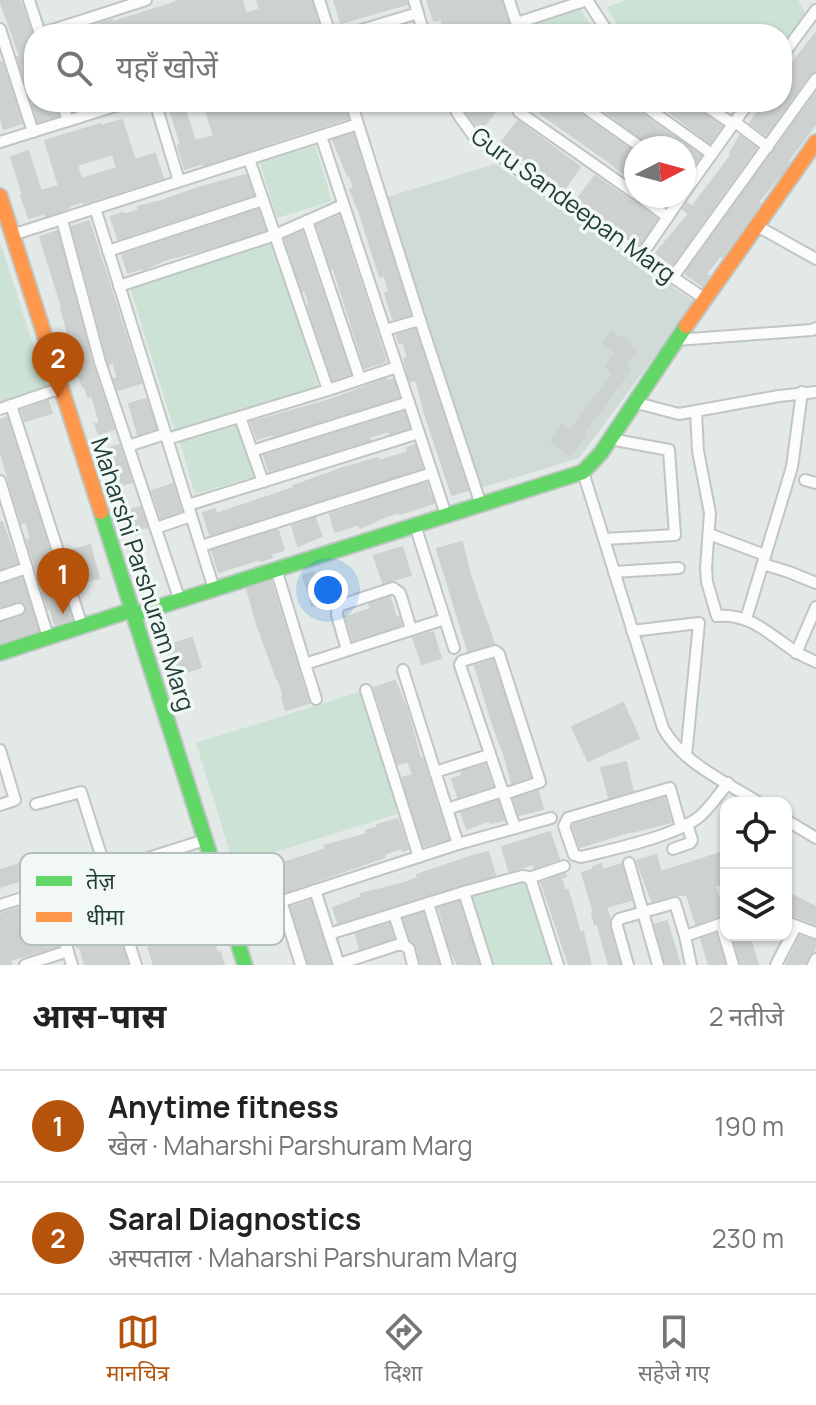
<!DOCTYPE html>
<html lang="hi">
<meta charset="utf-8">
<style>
body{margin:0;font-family:Manrope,"Noto Sans Devanagari",sans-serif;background:#f2f2f2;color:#222}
.controls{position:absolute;right:24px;bottom:24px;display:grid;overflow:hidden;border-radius:16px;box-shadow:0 2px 6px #0004}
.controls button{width:72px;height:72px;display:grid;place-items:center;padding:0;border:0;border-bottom:2px solid #e0e0e0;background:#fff;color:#222;font:40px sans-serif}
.compass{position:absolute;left:624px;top:136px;width:72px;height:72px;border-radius:50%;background:#fff;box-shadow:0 2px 6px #0004;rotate:84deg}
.you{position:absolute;left:328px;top:590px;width:28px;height:28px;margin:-20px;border:6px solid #fff;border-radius:50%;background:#1a73e8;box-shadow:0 0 0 12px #1a73e833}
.badge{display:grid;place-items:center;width:52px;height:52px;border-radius:50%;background:#b45309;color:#fff;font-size:26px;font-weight:700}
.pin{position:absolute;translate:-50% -66px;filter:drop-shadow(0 2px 4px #0008)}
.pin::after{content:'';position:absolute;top:42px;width:28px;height:24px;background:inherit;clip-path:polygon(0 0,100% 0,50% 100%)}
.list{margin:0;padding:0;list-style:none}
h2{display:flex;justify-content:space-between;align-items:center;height:104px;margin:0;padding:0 32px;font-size:34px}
h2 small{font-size:26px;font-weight:400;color:#767676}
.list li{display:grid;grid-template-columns:52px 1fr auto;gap:24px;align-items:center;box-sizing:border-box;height:112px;padding:0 32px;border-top:2px solid #e0e0e0}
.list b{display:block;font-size:30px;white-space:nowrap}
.list p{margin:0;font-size:26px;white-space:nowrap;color:#767676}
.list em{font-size:26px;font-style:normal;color:#767676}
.icon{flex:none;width:44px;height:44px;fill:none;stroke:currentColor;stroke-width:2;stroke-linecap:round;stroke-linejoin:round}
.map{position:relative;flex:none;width:816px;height:965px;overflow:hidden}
.search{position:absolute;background:#fff;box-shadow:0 2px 6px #0004;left:24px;right:24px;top:24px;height:88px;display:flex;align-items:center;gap:20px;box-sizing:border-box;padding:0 28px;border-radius:32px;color:#767676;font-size:30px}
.sheet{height:328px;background:#fff}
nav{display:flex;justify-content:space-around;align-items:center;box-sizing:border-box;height:112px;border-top:2px solid #e0e0e0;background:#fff;font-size:22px;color:#767676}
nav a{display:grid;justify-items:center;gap:4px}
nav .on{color:#b45309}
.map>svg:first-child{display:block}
.built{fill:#d0dad6}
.green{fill:#cbe2d4}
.building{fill:#cdd2d0;stroke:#ccd2cf;stroke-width:2;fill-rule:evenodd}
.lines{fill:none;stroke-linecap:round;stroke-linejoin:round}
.street-casing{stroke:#c0c6c4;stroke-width:14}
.fast-casing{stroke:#bec7c4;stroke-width:18}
.slow-casing{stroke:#bec7c4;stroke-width:18}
.street{stroke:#fbfcfb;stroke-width:10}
.fast{stroke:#63d668;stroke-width:14}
.slow{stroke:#ff974d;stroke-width:14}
.labels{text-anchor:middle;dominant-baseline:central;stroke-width:7;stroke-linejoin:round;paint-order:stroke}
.street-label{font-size:24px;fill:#203c37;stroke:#f1f8f5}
.key{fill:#f1f8f5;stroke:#b2c0bc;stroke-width:2}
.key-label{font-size:22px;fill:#203c37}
</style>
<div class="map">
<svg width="816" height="965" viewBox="0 0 816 965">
<rect width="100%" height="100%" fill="#e3e9e6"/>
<!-- built -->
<polygon class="built" points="495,164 695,302 579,458 481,488 387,197"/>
<!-- green -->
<g class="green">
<polygon points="627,0 798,0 805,13 782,46 782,34 623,34 607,7"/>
<polygon points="580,8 597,34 529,34 525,26"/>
<polygon points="315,146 332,201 277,218 260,163"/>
<polygon points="0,242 47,388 0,404"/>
<polygon points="273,242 318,386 175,432 130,288"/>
<polygon points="239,425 254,477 195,494 180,442"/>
<polygon points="366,690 403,812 234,865 196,743"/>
<polygon points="525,880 552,965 494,965 472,897"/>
</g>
<!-- building -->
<g class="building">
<polygon points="0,0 20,0 34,39 34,82 26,84 17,57 20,56 18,51"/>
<polygon points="176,0 242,0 246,14 260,9 257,0 311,0 322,34 180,34 178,29 163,34 73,34 73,32 112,20 113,22 177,2"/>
<polygon points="334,0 406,0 407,4 341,23"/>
<polygon points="427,0 501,0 509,25 481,34 446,34 441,19 434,21"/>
<polygon points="816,33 816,71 810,74 766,135 750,123 765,102 782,102 782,76"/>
<polygon points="0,62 2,62 22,123 4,129 0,116"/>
<polygon points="816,93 816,123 788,161 789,162 785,169 758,202 760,204 722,257 720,256 706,274 709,276 702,286 685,273"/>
<polygon points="34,97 34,102 54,102 58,116 38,122 31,98"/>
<polygon points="203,102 343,102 348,118 204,165 203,163 185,169 178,146 181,145 169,107 183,103 195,141 214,136"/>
<polygon points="473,102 502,102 482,129 474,123 466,112"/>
<polygon points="535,102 563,102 636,154 636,184 608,161 545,117 533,107"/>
<polygon points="593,102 631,102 634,109 701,156 691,169 684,163 684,148 654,148"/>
<polygon points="653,102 690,102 696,109 722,126 710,143 663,107 662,108"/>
<path d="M122 120 135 160 155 154 163 178 84 203V201L68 206 69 208 46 216 45 213 29 218 21 196 23 195 11 157 28 151 41 191 59 186 45 141 100 124 101 126ZM113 154 117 168 81 179 77 165Z"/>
<polygon points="518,121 580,167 562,192 499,145"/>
<polygon points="353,134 410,315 393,319 385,293 389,292 384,275 380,277 358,208 350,190 354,189 350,175 348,176 333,140"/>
<polygon points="740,136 756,148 672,265 656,253 689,214 683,209 687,203 692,207 732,154 730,153"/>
<polygon points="246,175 253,195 118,239 111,217 123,213 124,215 139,210 138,207 156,202 156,203 198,188"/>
<polygon points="595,176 657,219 639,245 576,201"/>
<polygon points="258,210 265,230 206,249 164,260 143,270 143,268 128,273 122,255"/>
<polygon points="339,216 386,361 365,368 333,267 331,268 317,225"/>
<polygon points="89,221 141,383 118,390 114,379 118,378 113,362 109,364 108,360 72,227"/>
<polygon points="57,231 92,364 114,429 99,434 95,424 100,423 92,396 88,397 85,387 83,387 79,376 76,377 73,368 72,353 66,333 68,332 61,308 62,307 40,237"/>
<polygon points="302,232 350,374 333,380 308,306 310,306 305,290 302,291 285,239"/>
<polygon points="415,330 468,490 452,495 425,414 416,380 410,381 408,375 404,359 408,358 403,342 399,343 397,335"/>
<polygon points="611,332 619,339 621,336 629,341 627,344 636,350 624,365 630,370 583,434 585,435 570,455 551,441 562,425 570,431 613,373 605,366 616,352 603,343"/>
<polygon points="386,379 387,381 393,379 399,397 274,436 273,434 257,439 251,422 330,400"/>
<polygon points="146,399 156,429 138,434 129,404"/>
<polygon points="48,401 52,413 25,421 22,410"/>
<polygon points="404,412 409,428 390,434 389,431 369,437 370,440 269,471 264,456"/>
<polygon points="7,418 71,619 55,624 50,608 48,609 27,540 31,539 26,522 22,523 14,500 0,449 0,420"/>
<polygon points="119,445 132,482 115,487 108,462 105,463 101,451"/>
<polygon points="415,445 422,468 210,535 203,513 215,509 216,514 294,488 293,486 343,468 378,458 379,461 408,452 407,448"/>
<polygon points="426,483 434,503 400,514 399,512 384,517 360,528 359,524 335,532 330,514"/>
<polygon points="173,484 181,511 161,518 152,491"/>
<polygon points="140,507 147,527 128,533 122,512"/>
<polygon points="315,518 322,536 298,546 292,526"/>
<polygon points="0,522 2,522 17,563 0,569"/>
<polygon points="278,530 284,550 271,554 272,557 260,561 260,559 219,572 212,551"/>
<polygon points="462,542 471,578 494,643 468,651 437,549"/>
<polygon points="90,545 99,578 77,584 67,552"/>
<polygon points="402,547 411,575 383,583 374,556"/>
<polygon points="314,572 323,603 312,606 303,576"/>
<polygon points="22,578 38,630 0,642 0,623 22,616 27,610 25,604 20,601 0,607 0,585"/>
<polygon points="271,582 309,703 286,710 282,698 284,697 278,678 277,679 257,624 247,589"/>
<polygon points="390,597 396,618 399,617 401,625 353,640 346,617 371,609 369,604"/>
<polygon points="433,632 441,658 422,664 413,638"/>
<polygon points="192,638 201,667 175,676 166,646"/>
<polygon points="493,660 530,777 512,783 504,754 494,728 475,666"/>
<polygon points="395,681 407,710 420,758 422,758 448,839 424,846 402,778 413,775 408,761 398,764 374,688"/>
<polygon points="623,703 639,738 588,761 572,727"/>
<polygon points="626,762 633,791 609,798 601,768"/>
<polygon points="485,765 492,786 458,797 452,779 462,776 461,772"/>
<polygon points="538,791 543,809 519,815 514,799"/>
<polygon points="664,798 671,822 632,832 632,831 580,847 573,827 574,825"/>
<polygon points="498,801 504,820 490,823 490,820 467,829 461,813"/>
<polygon points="398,819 408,849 403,851 402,848 384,854 385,857 285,892 272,896 270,891 245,898 238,875 251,871 250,868 261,864 262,870 314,853 326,849 325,846 367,834 366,831 378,827 377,825"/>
<polygon points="550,832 559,859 534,868 534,864 509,871 502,847"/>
<polygon points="726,851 726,883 715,886 720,901 726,899 726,914 696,924 687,895 673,895 652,901 637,861 656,855 661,872"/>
<polygon points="488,852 495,875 338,923 333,908 362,897 361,894 401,884 418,878 417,875 476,855 476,856"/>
<polygon points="189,854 200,886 164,898 169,915 208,904 211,916 206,918 217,953 220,952 224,965 154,965 145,937 143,938 126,879 160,868 159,863"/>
<polygon points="36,859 41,874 0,887 0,870"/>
<polygon points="601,864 603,870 621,864 631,900 606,907 610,919 609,928 620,965 609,965 597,923 595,924 592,914 594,913 582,873 594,869 593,867"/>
<polygon points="565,874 566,876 561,878 565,891 568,890 580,933 583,932 591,965 569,965 542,884 541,882"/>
<polygon points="790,894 816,907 816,924 786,913 786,901"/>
<polygon points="107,899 128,965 85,965 80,947 77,947 66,912"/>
<polygon points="44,900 58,946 10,960 11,964 0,965 0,914"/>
<polygon points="310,901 322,937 331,965 309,965 291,907"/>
<polygon points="459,902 479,965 458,965 450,949 439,908"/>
<polygon points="423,913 439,965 421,965 417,947 411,940 404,919"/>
<polygon points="667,921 680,965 666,965 655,925"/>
<polygon points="389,924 393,938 360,949 356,934"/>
<polygon points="716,934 725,965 709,965 701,939"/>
<polygon points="733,935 749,935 758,965 741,965"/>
<polygon points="800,936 816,941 814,951 809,955 805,965 786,965"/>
</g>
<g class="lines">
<defs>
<g id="street">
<polyline points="29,0 40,34"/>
<polyline points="319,0 330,34"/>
<polyline points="414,0 424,34"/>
<polyline points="509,0 520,34"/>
<polyline points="587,0 609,34"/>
<polyline points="517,23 587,0"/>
<polyline points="0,29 33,132"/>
<polyline points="40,34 146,0"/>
<polyline points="348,34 418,13"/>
<polyline points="782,56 816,10"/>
<polyline points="62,102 68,121"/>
<polyline points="155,102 179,181"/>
<polyline points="351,102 420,320"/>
<polyline points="451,102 460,117 473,135 488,147 555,197 705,299"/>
<polyline points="527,102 519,112 636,194"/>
<polyline points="577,102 642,148"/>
<polyline points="639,102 712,154"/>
<polyline points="700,102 733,124"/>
<polyline points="735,122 768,147"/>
<polyline points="321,136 446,515"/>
<polyline points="0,142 128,102"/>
<polyline points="249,159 328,390"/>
<polyline points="684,193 749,102"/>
<polyline points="639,196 668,217"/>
<polyline points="95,208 214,589"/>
<polyline points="62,220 100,362 180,601"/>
<polyline points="307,221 360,379"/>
<polyline points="757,226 816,259"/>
<polyline points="12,235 358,124"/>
<polyline points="108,251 263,200"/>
<polyline points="641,256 682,196"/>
<polyline points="673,277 816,79"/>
<polyline points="119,286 275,235 343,205"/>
<polyline points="385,330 420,320 481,505"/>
<polyline points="676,340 812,330 816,328"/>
<polyline points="633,402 679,414 779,396 816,392"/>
<polyline points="11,405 82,626"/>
<polyline points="0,409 61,388"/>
<path d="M696 412 698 451 710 513 706 568 707 582 717 616C749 613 768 633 793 650 800 655 808 658 816 662"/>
<polyline points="240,417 263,482"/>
<polyline points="167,439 328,390 397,367"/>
<polyline points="128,446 165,434"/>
<polyline points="252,451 409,402"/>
<path d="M583 472 663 728C681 762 726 782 759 803"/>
<polyline points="805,480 816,483"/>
<polyline points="0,481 48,637"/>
<polyline points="188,505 419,433"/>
<polyline points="415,525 454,648"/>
<polyline points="156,528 191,516"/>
<polyline points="709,534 765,555"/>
<polyline points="604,539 675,535 669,450 610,439"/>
<polyline points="201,546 432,473"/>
<polyline points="763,564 789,572 816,583"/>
<polyline points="276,569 305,664 445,619"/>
<polyline points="614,572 679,568"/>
<polyline points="0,577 27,568"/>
<polyline points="0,615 19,609"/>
<polyline points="746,619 792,467 802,392"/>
<polyline points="632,631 699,623 686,756"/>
<polyline points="347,650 337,615 338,606 393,588 400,593 411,629"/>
<polyline points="796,653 816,607"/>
<polyline points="305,664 316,699"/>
<polyline points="403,670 458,844"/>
<polyline points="366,690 419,857"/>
<polyline points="0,750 15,800 0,805"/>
<polyline points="435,772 489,755"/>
<polyline points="504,794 540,782 499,654 495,651 462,661 460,665 515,828"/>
<polyline points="36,804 81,792 136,965"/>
<polyline points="447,809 503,791"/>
<polyline points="786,820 816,838"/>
<path d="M681 827 670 788 568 818 564 826 574 855 581 857C613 849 673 837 699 817 710 808 719 794 728 783"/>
<polyline points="673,849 690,843 692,840 687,824"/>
<polyline points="629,863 658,965"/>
<polyline points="529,878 564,866"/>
<polyline points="49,890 72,965"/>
<polyline points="315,890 339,965"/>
<polyline points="464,892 487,965"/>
<polyline points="281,901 301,965"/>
<polyline points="428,903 447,965"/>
<polyline points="0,905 205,840"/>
<polyline points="394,914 404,945"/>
<polyline points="230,918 458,844 551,818"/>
<polyline points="786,922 816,933"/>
<polyline points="721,924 733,965"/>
<polyline points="329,934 464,892 522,876 529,877 532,883 558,965"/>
<polyline points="685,936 726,922"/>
<polyline points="339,964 397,945 404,945 409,949 413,965"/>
<polyline points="25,965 68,951"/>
<polyline points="628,965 617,926 617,922 619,919 675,903 685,936 691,965"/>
<polyline points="776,965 796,926"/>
<polyline points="813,965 816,959"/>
</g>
<g id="fast">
<polyline points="101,512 245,965"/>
<polyline points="133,615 583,472 601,453 686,326"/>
<polyline points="0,653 132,610"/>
</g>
<g id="slow">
<polyline points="0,196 101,512"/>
<polyline points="686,326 816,142"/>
</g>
</defs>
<!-- street casing -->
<use href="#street" class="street-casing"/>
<!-- fast casing -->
<use href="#fast" class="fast-casing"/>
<!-- slow casing -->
<use href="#slow" class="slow-casing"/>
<!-- street -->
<use href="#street" class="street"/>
<!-- fast -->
<use href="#fast" class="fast"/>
<!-- slow -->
<use href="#slow" class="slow"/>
</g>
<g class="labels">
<!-- street labels -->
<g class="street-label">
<text transform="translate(574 204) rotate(36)">Guru Sandeepan Marg</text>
<text transform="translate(144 574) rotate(72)">Maharshi Parshuram Marg</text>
</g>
</g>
<!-- legend -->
<rect x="20" y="853" width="264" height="92" rx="12" class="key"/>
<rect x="36" y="876" width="36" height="10" fill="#63d668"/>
<rect x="36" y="912" width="36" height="10" fill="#ff974d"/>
<g class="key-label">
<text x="86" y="889">तेज़</text>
<text x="86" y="925">धीमा</text>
</g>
</svg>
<div class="controls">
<button><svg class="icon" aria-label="locate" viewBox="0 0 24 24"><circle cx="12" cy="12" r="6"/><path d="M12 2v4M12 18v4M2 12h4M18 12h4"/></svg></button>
<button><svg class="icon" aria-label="layers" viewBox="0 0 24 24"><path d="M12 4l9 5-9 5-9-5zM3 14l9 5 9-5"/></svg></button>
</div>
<svg class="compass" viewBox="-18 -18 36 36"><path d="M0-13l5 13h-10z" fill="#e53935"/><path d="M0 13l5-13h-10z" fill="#767676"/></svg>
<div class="you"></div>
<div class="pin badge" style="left:63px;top:614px">1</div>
<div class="pin badge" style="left:58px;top:398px">2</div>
<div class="search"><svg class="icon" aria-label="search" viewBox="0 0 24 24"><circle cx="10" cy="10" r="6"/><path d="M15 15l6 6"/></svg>यहाँ खोजें</div>
</div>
<section class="sheet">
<h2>आस-पास<small>2 नतीजे</small></h2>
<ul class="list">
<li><span class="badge">1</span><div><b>Anytime fitness</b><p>खेल · Maharshi Parshuram Marg</p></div><em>190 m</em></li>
<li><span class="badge">2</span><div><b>Saral Diagnostics</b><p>अस्पताल · Maharshi Parshuram Marg</p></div><em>230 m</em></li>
</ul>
</section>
<nav>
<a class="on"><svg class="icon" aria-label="map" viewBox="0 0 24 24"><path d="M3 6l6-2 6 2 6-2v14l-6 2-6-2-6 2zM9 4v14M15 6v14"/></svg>मानचित्र</a>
<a><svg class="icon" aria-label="directions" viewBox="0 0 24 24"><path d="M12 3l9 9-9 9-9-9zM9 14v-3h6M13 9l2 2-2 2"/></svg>दिशा</a>
<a><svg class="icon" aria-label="saved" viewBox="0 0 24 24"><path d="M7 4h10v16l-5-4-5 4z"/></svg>सहेजे गए</a>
</nav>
